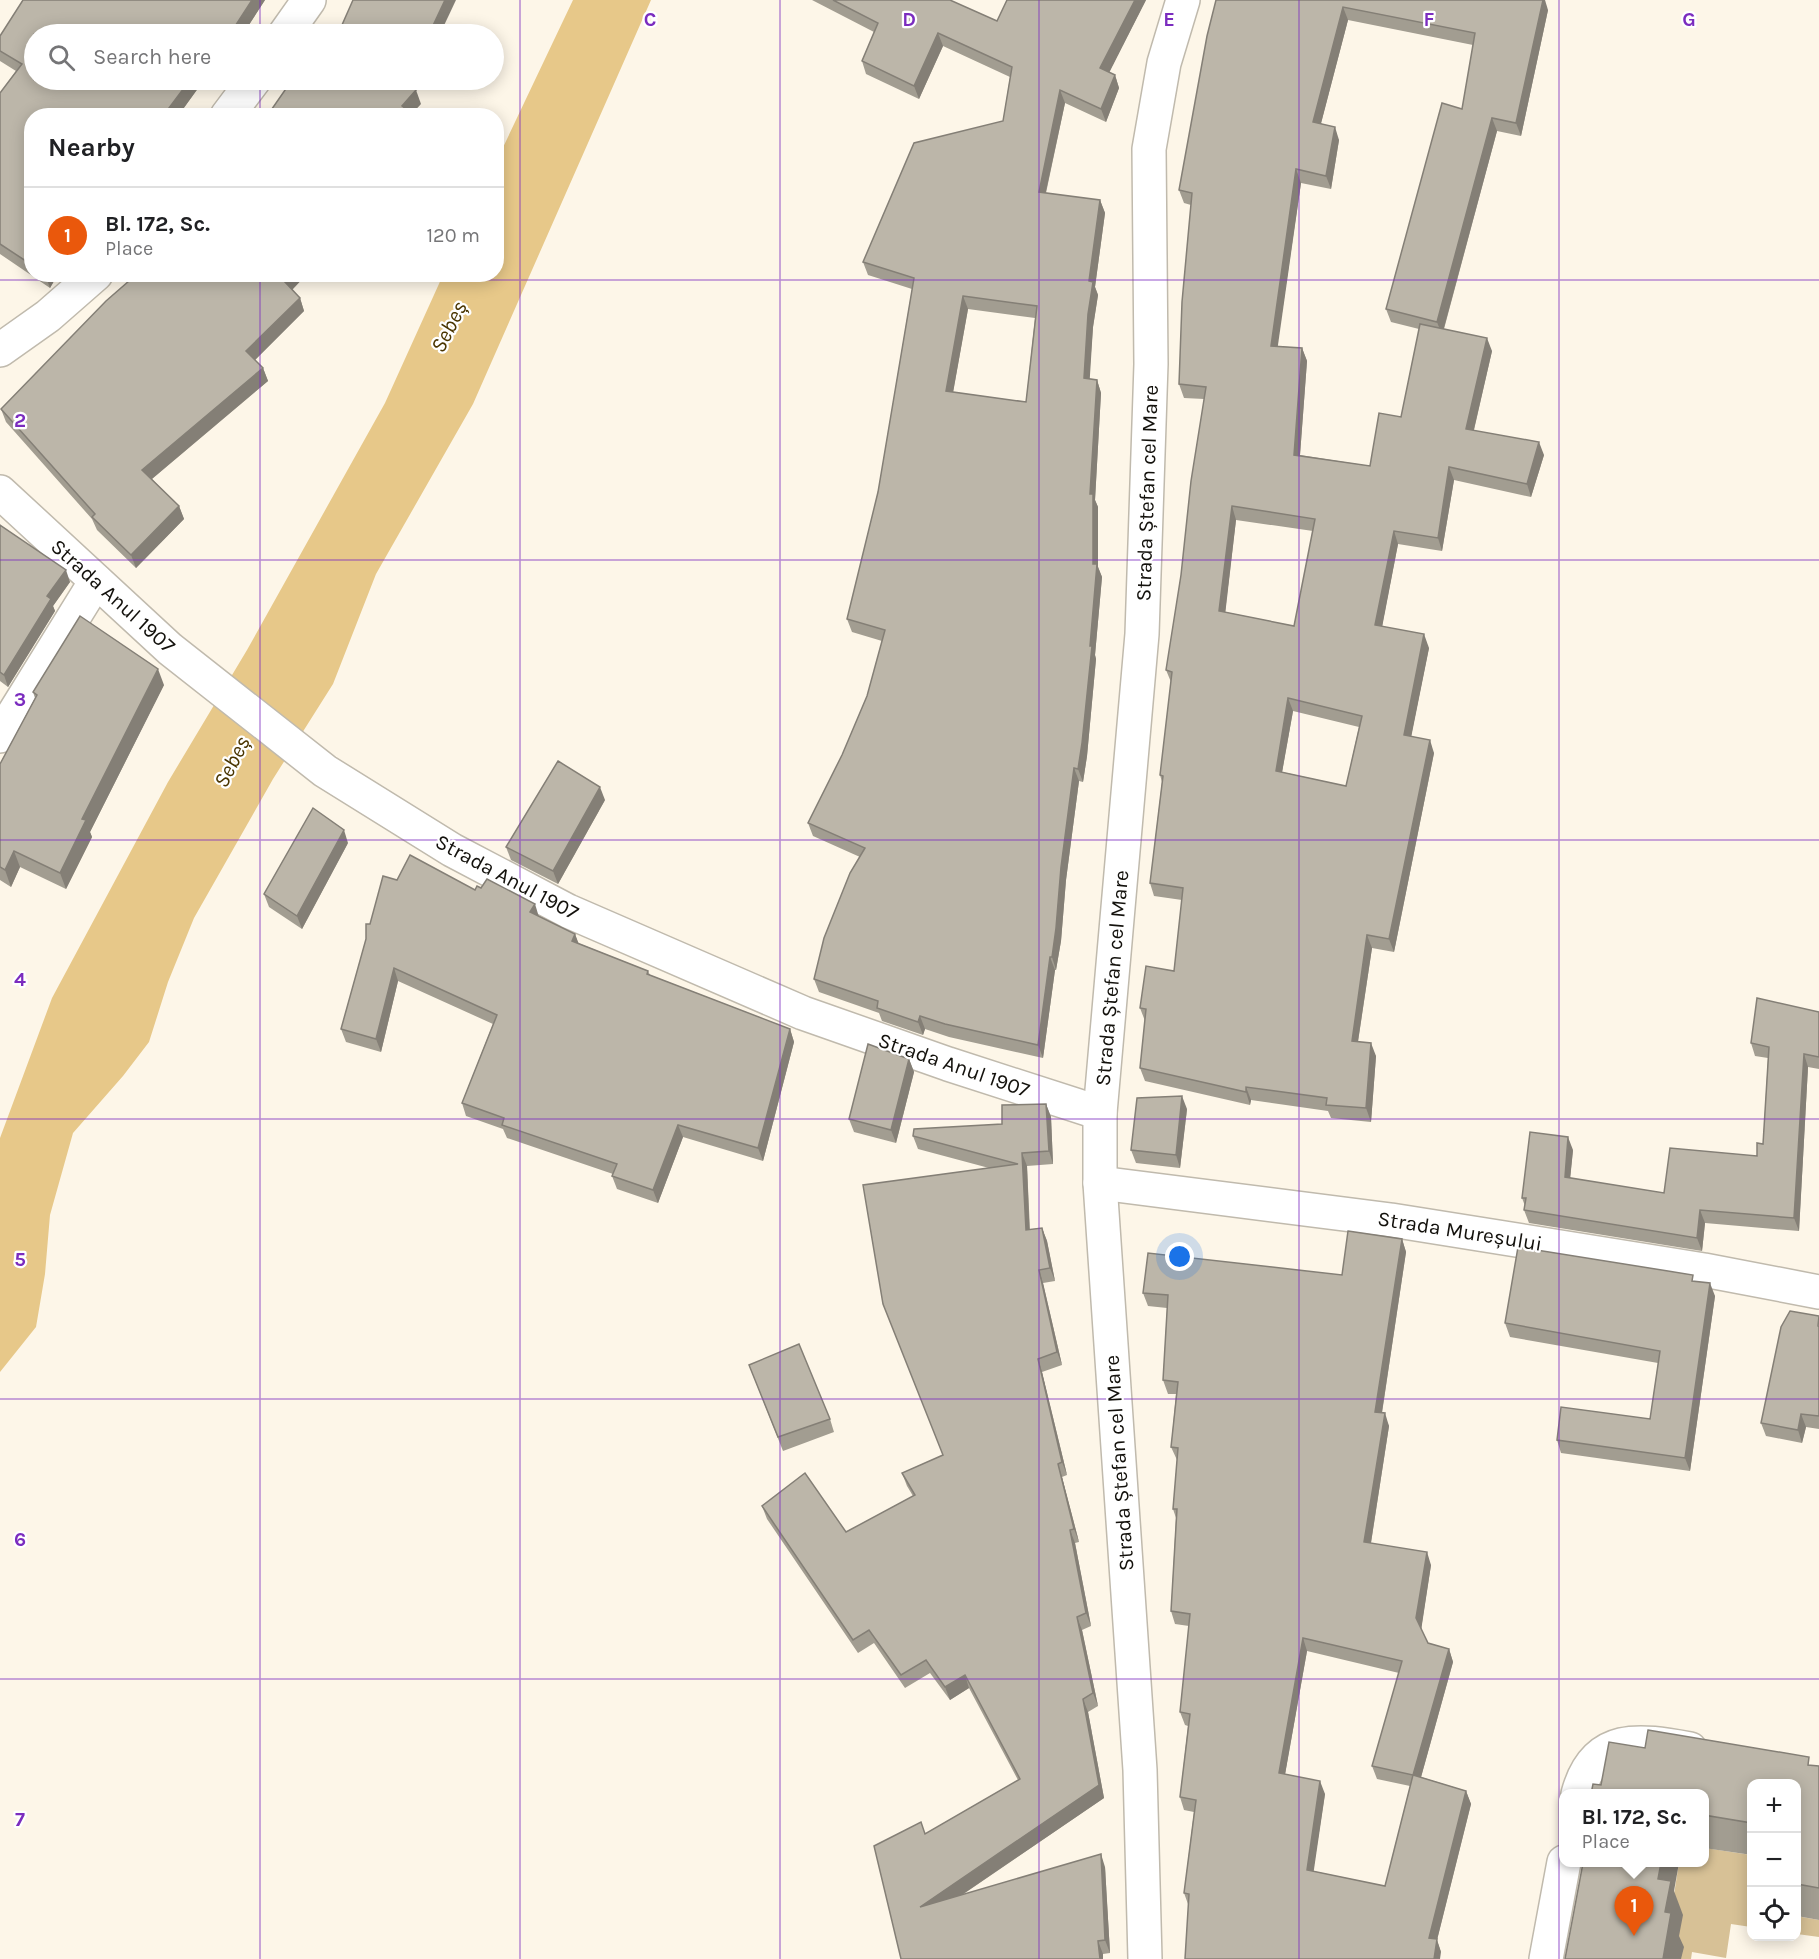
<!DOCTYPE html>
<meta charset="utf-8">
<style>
body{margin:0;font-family:Karla,sans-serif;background:#f2f2f2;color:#202124}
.controls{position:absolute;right:18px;bottom:18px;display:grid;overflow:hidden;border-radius:12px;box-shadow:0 3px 15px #0003}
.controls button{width:54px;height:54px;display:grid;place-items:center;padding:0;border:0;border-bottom:2px solid #e0e0e0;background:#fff;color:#202124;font:30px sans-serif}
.you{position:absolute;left:1180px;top:1257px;width:21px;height:21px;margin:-15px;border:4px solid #fff;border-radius:50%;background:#1a73e8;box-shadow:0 0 0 9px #1a73e833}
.badge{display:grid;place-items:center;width:39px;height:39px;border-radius:50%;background:#ea580c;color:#fff;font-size:20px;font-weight:700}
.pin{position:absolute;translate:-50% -50px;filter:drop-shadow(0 2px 3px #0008)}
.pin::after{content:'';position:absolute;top:32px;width:21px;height:18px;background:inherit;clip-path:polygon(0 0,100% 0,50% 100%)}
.popup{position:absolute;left:1559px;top:1789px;width:150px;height:78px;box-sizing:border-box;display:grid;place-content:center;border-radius:12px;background:#fff;filter:drop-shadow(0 2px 4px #0005);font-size:20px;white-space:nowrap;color:#757577}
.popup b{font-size:22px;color:#202124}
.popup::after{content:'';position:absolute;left:50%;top:100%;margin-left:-12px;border:12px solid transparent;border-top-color:#fff}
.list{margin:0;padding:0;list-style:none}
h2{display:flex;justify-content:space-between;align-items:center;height:78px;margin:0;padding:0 24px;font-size:26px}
h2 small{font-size:20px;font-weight:400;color:#757577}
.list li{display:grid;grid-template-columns:39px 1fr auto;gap:18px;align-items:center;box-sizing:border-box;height:96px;padding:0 24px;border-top:2px solid #e0e0e0}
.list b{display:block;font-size:22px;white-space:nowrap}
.list p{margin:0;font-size:20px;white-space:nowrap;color:#757577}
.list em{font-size:20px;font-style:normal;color:#757577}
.icon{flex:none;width:33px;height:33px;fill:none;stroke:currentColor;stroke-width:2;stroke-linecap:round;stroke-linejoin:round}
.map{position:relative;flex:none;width:1819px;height:1959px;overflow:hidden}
.search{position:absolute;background:#fff;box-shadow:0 3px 15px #0003;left:24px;top:24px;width:480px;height:66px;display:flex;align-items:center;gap:15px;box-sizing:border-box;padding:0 21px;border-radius:33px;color:#757577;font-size:22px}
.panel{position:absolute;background:#fff;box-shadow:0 3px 15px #0003;left:24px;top:108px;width:480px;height:174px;border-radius:24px}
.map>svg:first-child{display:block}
.green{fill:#d7c196}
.water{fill:#e7c889}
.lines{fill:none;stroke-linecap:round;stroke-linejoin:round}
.minor-casing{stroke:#c0baad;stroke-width:36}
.minor{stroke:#fff;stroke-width:33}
.wall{fill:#a29d91;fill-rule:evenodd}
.shaded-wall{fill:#847f76}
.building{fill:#bcb6a9;stroke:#847f76;stroke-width:1.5;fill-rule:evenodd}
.grid{fill:none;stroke:#7b2cbf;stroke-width:1.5;stroke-opacity:0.55}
.labels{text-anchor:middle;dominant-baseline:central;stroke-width:4.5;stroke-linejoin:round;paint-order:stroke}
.street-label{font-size:21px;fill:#13110c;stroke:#fff}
.water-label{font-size:22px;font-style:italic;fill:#4a3500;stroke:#fff}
.grid-label{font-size:20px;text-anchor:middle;font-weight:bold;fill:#7b2cbf;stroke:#fff;stroke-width:4.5;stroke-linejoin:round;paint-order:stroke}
</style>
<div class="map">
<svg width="1819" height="1959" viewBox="0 0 1819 1959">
<rect width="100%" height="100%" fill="#fdf6e8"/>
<!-- green -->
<g class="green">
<polygon points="1705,1848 1751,1855 1751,1927 1731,1924 1726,1958 1692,1952 1691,1959 1681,1959 1671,1913 1679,1863 1704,1862"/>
<polygon points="1796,1916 1819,1920 1819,1937 1797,1934"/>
</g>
<!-- water -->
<polygon class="water" points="573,0 651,0 473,404 376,574 333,684 273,779 194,918 168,982 149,1042 123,1076 73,1133 50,1215 45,1274 36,1327 0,1372 0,1138 52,998 168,782 247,650 385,403 443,275 496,274 497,160"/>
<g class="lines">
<defs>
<g id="minor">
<polyline points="285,34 309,0"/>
<polyline points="227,116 254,80"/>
<polyline points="0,350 48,316 96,274"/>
<polyline points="0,492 170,649 325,771 452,850 568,911 803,1013 948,1064 1100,1113"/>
<polyline points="0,736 96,581"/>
<polyline points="1100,1183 1391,1220 1704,1270 1819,1292"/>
<path d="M1578 1794C1595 1732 1640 1740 1690 1749"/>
<polyline points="1145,1959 1140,1770 1100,1183 1100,1113 1142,634 1151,364 1149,149 1164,63 1183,0"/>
<polyline points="1546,1959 1564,1862"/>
</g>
</defs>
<!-- minor casing -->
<use href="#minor" class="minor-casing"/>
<!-- minor -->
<use href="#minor" class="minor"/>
</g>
<!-- wall -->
<g class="wall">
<polygon points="265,0 243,34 34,34 34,80 204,80 178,116 32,116 32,274 58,274 50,288 0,254 0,93 16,71 0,61 0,36"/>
<path d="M812 0H950L997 21 1146 0 1109 72 1115 75 1119 88 1106 122 1065 103 1046 193 1100 200 1105 213 1095 287 1098 295 1093 327 1089 379 1097 380 1101 393 1095 500 1098 507V567L1102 577 1095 655 1096 659 1087 756 1083 782 1079 781 1066 880 1061 941 1056 970H1055L1043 1058 949 1037 925 1029 923 1035 882 1021 879 1013 819 992 814 979 860 857 813 836 808 823 842 755 867 696 882 641 852 632 847 619 878 492 912 289 868 275 863 262 1003 121 1010 77 943 46 919 99 866 74 862 61 874 32ZM968 309 1035 318 1026 402 953 392Z"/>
<path d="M1216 0 1548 10 1521 136 1497 131 1444 329 1492 351 1474 430 1544 455 1531 497 1454 480 1442 551 1398 544 1382 626 1429 648 1411 736 1434 753 1394 952 1372 948 1358 1042 1376 1056 1371 1122 1331 1118 1328 1111 1251 1100 1250 1105 1145 1081 1140 1068 1145 1021 1140 1008 1174 971 1182 900 1154 896 1150 883 1162 782 1160 775 1171 682 1166 670 1181 575 1204 399 1184 398 1179 384 1191 205 1184 203 1179 190ZM1348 20 1473 45 1462 109 1386 309 1391 322 1419 329 1401 417 1370 466 1300 455 1307 361 1302 348 1277 346 1301 183 1331 189 1339 140 1321 123ZM1236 520 1313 531 1294 626 1225 612ZM1293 711 1359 727 1346 786 1282 772Z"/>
<polygon points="137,274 307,274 292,290 300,298 304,311 255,360 263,368 268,381 152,479 179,506 184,519 136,568 97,530 92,519 6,422 1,409"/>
<polygon points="0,525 70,582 53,606 55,611 8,687 0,681"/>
<polygon points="164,685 90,832 92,837 66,889 20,867 11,887 0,880 0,764 35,698 33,692"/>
<polygon points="605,800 558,884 511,860 506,847"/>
<polygon points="348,843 302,929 269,907 264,894"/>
<polygon points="397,880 539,916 575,934 578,943 648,971 650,975 790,1029 794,1042 763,1161 683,1137 658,1203 617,1189 612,1176 613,1174 507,1138 503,1129 466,1116 462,1103 493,1024 398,981 381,1052 346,1042 341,1029 370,924"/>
<polygon points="1819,1012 1819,1069 1808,1067 1799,1231 1705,1223 1702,1251 1529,1223 1524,1210 1525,1206 1522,1198 1573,1150 1570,1178 1664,1193 1757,1156 1763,1144 1768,1058 1755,1056 1751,1043"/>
<polygon points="909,1059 914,1072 896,1143 854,1132 849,1119"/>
<polygon points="1046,1104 1051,1117 1053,1164 1027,1166 1030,1230 1042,1228 1047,1241 1055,1281 1043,1283 1062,1365 1042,1372 1067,1475 1062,1477 1079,1542 1075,1543 1091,1626 1082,1630 1098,1706 1088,1712 1104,1798 962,1895 1105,1867 1110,1953 1103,1954 901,1959 921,1822 925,1834 1018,1780 969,1688 950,1700 930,1673 905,1688 874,1643 858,1653 767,1519 762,1506 846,1532 913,1496 907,1486 902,1473 943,1455 989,1168 918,1149 913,1136 1002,1124"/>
<polygon points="1187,1109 1180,1168 1136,1163 1131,1150"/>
<path d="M1402 1239 1406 1252 1382 1413 1389 1426 1371 1543 1431 1565 1421 1629 1428 1643 1449 1649 1453 1662 1421 1777 1466 1791 1471 1804 1437 1940 1441 1952 1188 1904 1184 1893 1194 1812 1184 1810 1180 1797 1188 1726 1185 1725 1180 1712 1189 1626 1175 1624 1171 1611 1176 1518 1173 1509 1177 1460 1171 1447 1176 1394H1168L1163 1380 1167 1308 1148 1306 1143 1293 1342 1275ZM1307 1651 1399 1673 1372 1766 1377 1779 1410 1786 1385 1886 1313 1871 1325 1794 1285 1774Z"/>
<polygon points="1695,1281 1715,1296 1690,1471 1561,1453 1557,1440 1650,1419 1658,1363 1510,1337 1505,1323"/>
<polygon points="1819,1316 1819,1429 1806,1427 1802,1443 1766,1436 1761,1423"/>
<polygon points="749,1365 830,1419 834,1432 783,1451"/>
<polygon points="1645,1748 1819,1766 1819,1920 1797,1916 1797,1784 1752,1784 1752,1855 1704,1848 1704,1794 1601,1785"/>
</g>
<!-- shaded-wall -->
<g class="shaded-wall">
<polygon points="252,0 265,0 243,34 233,34 232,31"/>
<polygon points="445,0 456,0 440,34 429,34"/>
<polygon points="1135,0 1146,0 1105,81 1100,68"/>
<polygon points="1543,0 1545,0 1548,10 1521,136 1516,123"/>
<polygon points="1343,7 1348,20 1318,135 1313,122"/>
<polygon points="228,29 230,34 224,34"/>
<polygon points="938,33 943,46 919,99 914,86"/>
<polygon points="1115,75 1119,88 1106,122 1101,109"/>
<polygon points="190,80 204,80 178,116 163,116"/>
<polygon points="407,80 418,80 410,95 406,82"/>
<polygon points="416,90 421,104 410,116 402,106"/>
<polygon points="1060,90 1065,103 1043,205 1039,192"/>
<polygon points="1492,118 1497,131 1442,335 1437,322"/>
<polygon points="1335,127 1339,140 1331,189 1326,176"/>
<polygon points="1296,169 1301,183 1276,359 1271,346"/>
<polygon points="1100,200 1105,213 1095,287 1098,295 1093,327 1089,391 1084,378 1089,281"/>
<polygon points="45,274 58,274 50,288"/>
<polygon points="290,274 307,274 288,294 284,281"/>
<polygon points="963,296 968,309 951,404 946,391"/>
<polygon points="300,298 304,311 251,364 246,351"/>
<polygon points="1487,338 1492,351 1471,442 1466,429"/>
<polygon points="1302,348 1307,361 1299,468 1294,455"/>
<polygon points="263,368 268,381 147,483 142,470"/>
<polygon points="1097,380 1101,393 1095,500 1098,507 1098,567 1102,577 1095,655 1096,659 1087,756 1083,782 1078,769 1090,646 1093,564 1090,494"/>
<polygon points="1539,442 1544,455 1531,497 1527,484"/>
<polygon points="1449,467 1454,480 1442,551 1438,538"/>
<polygon points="179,506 184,519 136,568 131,555"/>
<polygon points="1232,506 1236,520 1224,624 1219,611"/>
<polygon points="1394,531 1398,544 1380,638 1375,625"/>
<polygon points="66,570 70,582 53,606 55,611 8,687 4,675 47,596"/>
<polygon points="1424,634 1429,648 1409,748 1404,735"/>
<polygon points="158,669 164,685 90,832 92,837 66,889 60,873 82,819"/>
<polygon points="1288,698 1293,711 1280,784 1276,771"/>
<polygon points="1430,740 1434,753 1394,952 1389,939"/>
<polygon points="1074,768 1079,781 1066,880 1061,941 1056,970 1052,957 1061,867"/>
<polygon points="600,787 605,800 558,884 553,871"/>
<polygon points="344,830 348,843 302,929 297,916"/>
<polygon points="14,851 20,867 11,887 5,870"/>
<polygon points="535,904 539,917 530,912"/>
<polygon points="575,934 580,947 572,941"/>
<polygon points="1367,935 1372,948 1356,1054 1352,1041"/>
<polygon points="1050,957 1055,970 1043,1058 1038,1045"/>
<polygon points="394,968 398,981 381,1052 376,1039"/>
<polygon points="920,1016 925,1029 923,1035 918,1022"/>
<polygon points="790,1029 794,1042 763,1161 758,1148"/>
<polygon points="1371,1043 1376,1056 1371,1122 1366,1108"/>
<polygon points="1804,1054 1808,1067 1799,1231 1794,1218"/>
<polygon points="909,1059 914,1072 896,1143 891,1130"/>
<polygon points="1246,1087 1251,1100 1250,1105 1246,1092"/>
<polygon points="1182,1096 1187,1109 1180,1168 1176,1155"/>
<polygon points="1046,1104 1051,1117 1053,1164 1049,1151"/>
<polygon points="678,1125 683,1137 658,1203 653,1190"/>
<polygon points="1568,1137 1573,1150 1569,1190 1565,1177"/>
<polygon points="1022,1153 1027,1166 1030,1243 1026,1230"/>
<polygon points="1700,1210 1705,1223 1702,1251 1697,1238"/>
<polygon points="1042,1228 1047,1241 1055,1281 1050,1268"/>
<polygon points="1402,1239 1406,1252 1380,1425 1375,1412"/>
<polygon points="1039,1270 1043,1283 1062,1365 1057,1352"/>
<polygon points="1710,1283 1715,1296 1690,1471 1685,1458"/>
<polygon points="1038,1359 1042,1372 1067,1475 1062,1462"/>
<polygon points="1385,1413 1389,1426 1369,1555 1364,1542"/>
<polygon points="1801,1414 1806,1427 1802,1443 1798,1430"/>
<polygon points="1058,1464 1062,1477 1079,1542 1074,1529"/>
<polygon points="1070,1530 1075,1543 1091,1626 1086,1613"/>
<polygon points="1427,1552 1431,1565 1421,1631 1416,1618"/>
<polygon points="1077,1617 1082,1630 1098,1706 1093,1693"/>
<polygon points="1303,1638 1307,1651 1283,1786 1279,1773"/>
<polygon points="1449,1649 1453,1662 1418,1788 1413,1775"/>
<polygon points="965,1675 969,1688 950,1700 945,1687"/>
<polygon points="1083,1699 1088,1712 1104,1798 925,1920 920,1907"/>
<polygon points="1320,1781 1325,1794 1312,1883 1307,1870"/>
<polygon points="1466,1791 1471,1804 1437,1940 1441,1952 1440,1959 1434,1959 1429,1938"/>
<polygon points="1101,1854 1105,1867 1110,1953 1105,1940"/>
<polygon points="1661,1863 1679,1863 1674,1891 1683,1915 1679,1936 1684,1947 1681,1959 1663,1959 1665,1912 1658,1879"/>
<polygon points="1098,1941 1103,1954 1103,1959 1100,1959"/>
</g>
<!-- building -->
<g class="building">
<polygon points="23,0 252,0 232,31 228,29 224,34 34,34 34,80 190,80 163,116 32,116 32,265 0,244 0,93 22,64 0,51 0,36"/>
<polygon points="353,0 445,0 429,34 338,34"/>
<path d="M833 0H950L997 21 1007 0H1135L1100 68 1115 75 1101 109 1060 90 1039 192 1100 200 1089 281 1093 282 1088 314 1084 378 1097 380 1090 494H1093V564H1097L1090 646H1092L1082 743 1078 769 1074 768 1061 867 1056 928 1052 957H1050L1038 1045 945 1024 920 1016 918 1022 877 1008 878 1001 814 979 824 938 850 873 865 848 808 823 842 755 867 696 885 630 847 619 878 492 914 278 863 262 914 143 1003 121 1012 67 938 33 914 86 862 61 878 23ZM963 296 1037 306 1026 402 946 391Z"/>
<path d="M1216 0H1543L1516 123 1492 118 1437 322 1386 309 1442 103 1462 109 1475 33 1343 7 1313 122 1335 127 1326 176 1296 169 1271 346 1302 348 1294 455 1370 466 1379 413 1401 417 1420 324 1487 338 1466 429 1539 442 1527 484 1449 467 1438 538 1394 531 1375 625 1424 634 1404 735 1430 740 1389 939 1367 935 1352 1041 1371 1043 1366 1108 1326 1105 1327 1098 1246 1087V1092L1140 1068 1146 1009 1140 1008 1146 966 1174 971 1183 888 1150 883 1163 776 1160 775 1172 672 1166 670 1181 575 1191 481 1206 387 1179 384 1182 302 1192 193 1179 190 1207 36ZM1232 506 1315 519 1294 626 1219 611ZM1288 698 1362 716 1346 786 1276 771Z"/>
<polygon points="325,29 332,34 322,34"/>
<polygon points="292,80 407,80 406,82 416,90 402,106 415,116 267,116"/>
<polygon points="137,274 290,274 284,281 300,298 246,351 263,368 142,470 179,506 131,555 92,517 95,514 1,409 106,301"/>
<polygon points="0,525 66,570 47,596 51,599 4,675 0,672"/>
<polygon points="80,616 158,669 82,819 86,820 60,873 14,851 5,870 0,867 0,764 37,695 33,692"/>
<polygon points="558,761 600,787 553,871 506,847"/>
<polygon points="313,808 344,830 297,916 264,894"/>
<polygon points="410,855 475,890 477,886 481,888 487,879 535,904 530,912 575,934 572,941 648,971 647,974 790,1029 758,1148 678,1125 653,1190 612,1176 617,1164 502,1125 504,1118 462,1103 497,1015 394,968 376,1039 341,1029 366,939 366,924 370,924 383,876 397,880"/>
<polygon points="1757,998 1819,1012 1819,1057 1804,1054 1794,1218 1700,1210 1697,1238 1524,1210 1526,1198 1522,1198 1530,1132 1568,1137 1565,1177 1664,1193 1670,1148 1757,1156 1757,1143 1763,1144 1769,1047 1751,1043"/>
<polygon points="868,1044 909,1059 891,1130 849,1119"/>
<polygon points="1182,1096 1176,1155 1131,1150 1137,1098"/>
<polygon points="1046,1104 1049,1151 1022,1153 1026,1230 1042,1228 1050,1268 1039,1270 1057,1352 1038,1359 1062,1462 1058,1464 1074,1529 1070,1530 1086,1613 1077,1617 1093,1693 1083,1699 1099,1785 920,1907 1101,1854 1105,1940 1098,1941 1100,1959 901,1959 874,1846 921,1822 925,1834 1020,1779 965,1675 945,1687 926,1660 901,1675 869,1630 853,1640 762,1506 805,1473 846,1532 915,1495 902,1473 943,1455 883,1304 863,1185 1018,1164 913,1136 914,1129 1002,1124 1002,1105"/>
<path d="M1348 1231 1402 1239 1375 1412 1385 1413 1364 1542 1427 1552 1416 1618 1428 1643 1449 1649 1413 1775 1466 1791 1429 1938 1437 1939 1434 1959H1185L1189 1894 1184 1893 1196 1800 1180 1797 1190 1714 1180 1712 1190 1614 1171 1611 1177 1509H1173L1178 1448 1171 1447 1178 1382 1163 1380 1168 1295 1143 1293 1148 1253 1342 1275ZM1303 1638 1402 1661 1372 1766 1413 1775 1385 1886 1307 1870 1320 1781 1279 1773Z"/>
<polygon points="1518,1247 1693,1275 1692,1281 1710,1283 1685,1458 1557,1440 1561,1407 1650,1419 1660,1351 1505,1323"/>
<polygon points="1790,1311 1819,1316 1818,1326 1819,1327 1819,1416 1801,1414 1798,1430 1761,1423 1781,1327"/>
<polygon points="799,1344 830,1419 778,1437 749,1365"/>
<polygon points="1648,1730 1809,1757 1808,1765 1819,1766 1819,1888 1797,1884 1797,1784 1752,1784 1752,1823 1704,1815 1704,1794 1591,1794 1593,1784 1601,1785 1609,1742 1645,1748"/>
<polygon points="1583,1863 1661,1863 1658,1879 1671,1881 1665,1912 1671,1913 1663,1959 1565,1959"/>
</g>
<!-- grid -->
<path class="grid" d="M260 0V34M520 0V1959M780 0V1959M1039 0V1959M1299 0V1959M1559 0V1959M260 80V116M260 274V1959M0 280H1819M0 560H1819M0 840H1819M0 1119H1819M0 1399H1819M0 1679H1819"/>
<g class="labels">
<!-- street labels -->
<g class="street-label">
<text transform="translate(1147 493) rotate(-88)">Strada Ștefan cel Mare</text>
<text transform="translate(113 596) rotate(42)">Strada Anul 1907</text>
<text transform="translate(507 877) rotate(28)">Strada Anul 1907</text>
<text transform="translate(1112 978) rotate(-85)">Strada Ștefan cel Mare</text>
<text transform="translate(954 1065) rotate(19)">Strada Anul 1907</text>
<text transform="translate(1460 1231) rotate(9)">Strada Mureșului</text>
<text transform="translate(1119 1463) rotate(-94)">Strada Ștefan cel Mare</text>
</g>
<!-- water labels -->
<g class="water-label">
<text transform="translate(449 327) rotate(-63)">Sebeș</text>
<text transform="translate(232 762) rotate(-63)">Sebeș</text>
</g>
</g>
<g class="grid-label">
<text x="650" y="26">C</text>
<text x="909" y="26">D</text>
<text x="1169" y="26">E</text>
<text x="1429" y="26">F</text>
<text x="1689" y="26">G</text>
<text x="20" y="427">2</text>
<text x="20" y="706">3</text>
<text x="20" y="986">4</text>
<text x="20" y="1266">5</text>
<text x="20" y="1546">6</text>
<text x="20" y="1826">7</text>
</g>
</svg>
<div class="controls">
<button>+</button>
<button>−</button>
<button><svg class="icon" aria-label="locate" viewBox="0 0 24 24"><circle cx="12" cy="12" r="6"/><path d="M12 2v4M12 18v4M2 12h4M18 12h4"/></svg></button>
</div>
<div class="you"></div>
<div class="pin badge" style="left:1634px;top:1936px">1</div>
<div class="popup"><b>Bl. 172, Sc.</b>Place</div>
<div class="search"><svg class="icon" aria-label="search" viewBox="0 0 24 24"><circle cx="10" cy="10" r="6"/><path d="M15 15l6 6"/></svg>Search here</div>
<section class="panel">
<h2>Nearby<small></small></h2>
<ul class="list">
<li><span class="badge">1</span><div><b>Bl. 172, Sc.</b><p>Place</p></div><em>120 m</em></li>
</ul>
</section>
</div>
